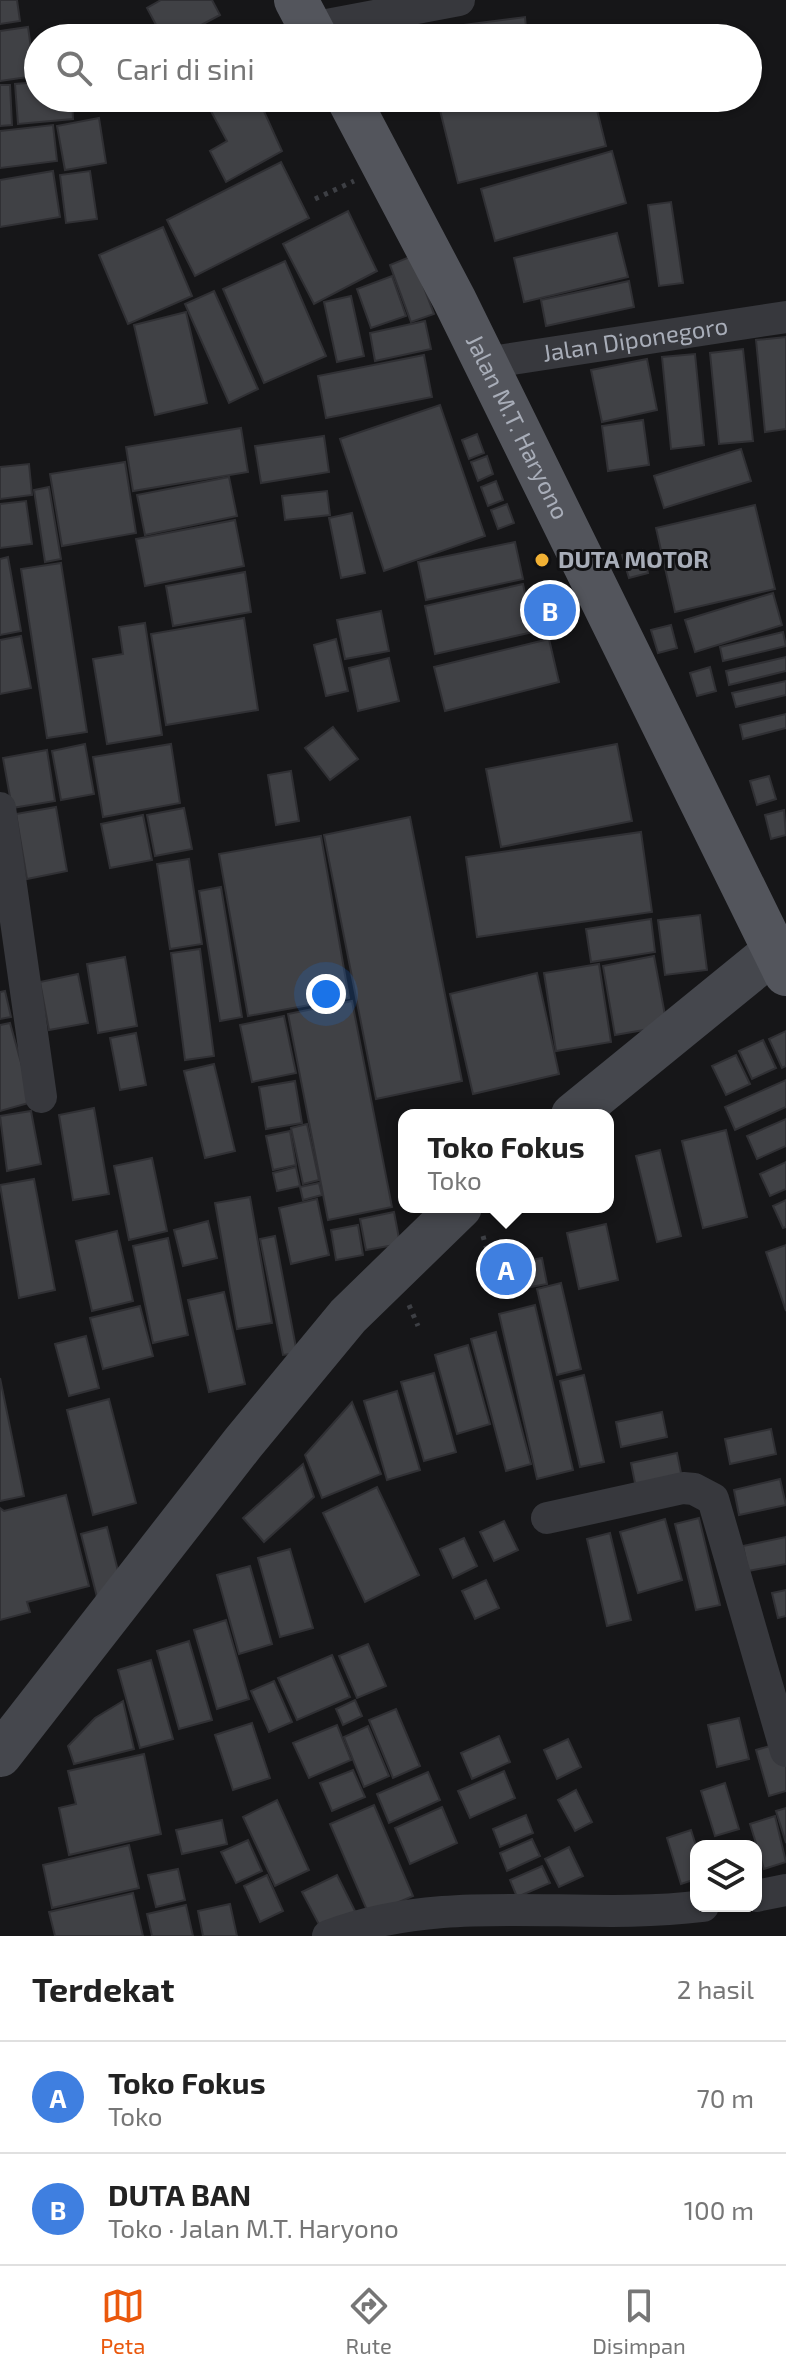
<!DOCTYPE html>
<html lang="id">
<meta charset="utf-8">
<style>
body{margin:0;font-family:"Exo 2",sans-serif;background:#f6f6f6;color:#222}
.controls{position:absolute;right:24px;bottom:24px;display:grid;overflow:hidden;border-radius:16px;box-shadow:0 2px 6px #0004}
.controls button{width:72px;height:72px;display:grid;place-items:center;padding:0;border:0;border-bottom:2px solid #e0e0e0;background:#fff;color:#222;font:40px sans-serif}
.you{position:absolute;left:326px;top:994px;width:28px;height:28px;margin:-20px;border:6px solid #fff;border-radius:50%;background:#1a73e8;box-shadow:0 0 0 12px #1a73e833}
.badge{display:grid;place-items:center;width:52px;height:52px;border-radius:50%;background:#ea580c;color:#fff;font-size:26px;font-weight:700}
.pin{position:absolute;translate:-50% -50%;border:4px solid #fff;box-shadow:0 2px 8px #0006}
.popup{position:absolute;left:398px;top:1109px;width:216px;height:104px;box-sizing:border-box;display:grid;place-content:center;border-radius:16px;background:#fff;filter:drop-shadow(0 2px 6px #0005);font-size:26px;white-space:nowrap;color:#767676}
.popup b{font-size:30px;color:#222}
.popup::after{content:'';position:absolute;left:50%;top:100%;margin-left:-16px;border:16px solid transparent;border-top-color:#fff}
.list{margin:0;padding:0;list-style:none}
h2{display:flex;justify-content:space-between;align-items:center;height:104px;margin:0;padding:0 32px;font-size:34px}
h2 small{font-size:26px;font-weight:400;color:#767676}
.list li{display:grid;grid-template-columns:52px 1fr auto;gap:24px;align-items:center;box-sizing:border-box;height:112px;padding:0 32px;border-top:2px solid #e0e0e0}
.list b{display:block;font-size:30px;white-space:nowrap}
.list p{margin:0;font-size:26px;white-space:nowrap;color:#767676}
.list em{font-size:26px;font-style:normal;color:#767676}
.icon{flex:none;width:44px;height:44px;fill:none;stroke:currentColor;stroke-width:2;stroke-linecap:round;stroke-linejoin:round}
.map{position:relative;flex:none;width:786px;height:1936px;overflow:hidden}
.search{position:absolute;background:#fff;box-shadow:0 2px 6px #0004;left:24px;right:24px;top:24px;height:88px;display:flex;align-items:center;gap:20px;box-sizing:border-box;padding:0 28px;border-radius:44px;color:#767676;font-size:30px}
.sheet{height:328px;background:#fff}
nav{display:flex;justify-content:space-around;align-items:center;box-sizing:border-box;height:112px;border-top:2px solid #e0e0e0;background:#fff;font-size:22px;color:#767676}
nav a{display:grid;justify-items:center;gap:4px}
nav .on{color:#ea580c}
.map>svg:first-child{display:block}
</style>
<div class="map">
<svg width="786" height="1936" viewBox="0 0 786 1936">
<rect width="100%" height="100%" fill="#161618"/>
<g fill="#404145" stroke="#303034" stroke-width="2">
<path d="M 0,0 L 17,0 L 20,21 L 0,24 Z"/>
<path d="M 161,0 L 212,0 L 220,15 L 177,38 L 163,38 L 147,8 Z"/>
<path d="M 525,17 L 527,38 L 449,38 L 447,27 Z"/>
<path d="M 28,27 L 35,76 L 0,81 L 0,31 Z"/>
<path d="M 38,82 L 38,98 L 72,98 L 73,119 L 18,124 L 15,84 Z"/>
<path d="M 0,85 L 10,85 L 12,125 L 0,126 Z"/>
<path d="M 204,98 L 258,98 L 282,151 L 226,182 L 210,151 L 227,141 Z"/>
<path d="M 437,98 L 594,98 L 606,146 L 458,183 Z"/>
<path d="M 99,118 L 106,163 L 65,170 L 57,126 Z"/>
<path d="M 53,125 L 57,161 L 0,168 L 0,131 Z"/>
<path d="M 612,151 L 626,203 L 495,241 L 481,189 Z"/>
<path d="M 281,162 L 309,218 L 195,276 L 167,220 Z"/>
<path d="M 53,171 L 60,217 L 0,227 L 0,180 Z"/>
<path d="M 90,171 L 97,219 L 66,223 L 60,175 Z"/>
<path d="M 671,202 L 683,283 L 659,286 L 648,205 Z"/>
<path d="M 348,211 L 377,271 L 314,304 L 283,244 Z"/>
<path d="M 163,227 L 192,296 L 128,324 L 99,255 Z"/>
<path d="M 617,233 L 628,277 L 524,302 L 514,258 Z"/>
<path d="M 412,256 L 434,314 L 411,322 L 390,265 Z"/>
<path d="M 285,261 L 326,356 L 264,383 L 223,289 Z"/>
<path d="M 392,276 L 406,316 L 371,328 L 357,289 Z"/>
<path d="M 629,281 L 634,307 L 546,326 L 541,300 Z"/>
<path d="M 214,291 L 258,389 L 229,403 L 185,304 Z"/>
<path d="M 351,296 L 364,356 L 337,362 L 324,302 Z"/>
<path d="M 186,312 L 207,403 L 155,415 L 134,325 Z"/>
<path d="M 425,321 L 431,349 L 375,361 L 370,333 Z"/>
<path d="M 786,337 L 786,429 L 765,432 L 756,340 Z"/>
<path d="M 743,349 L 753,441 L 719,444 L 710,353 Z"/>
<path d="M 695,354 L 704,445 L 671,449 L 662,357 Z"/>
<path d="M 424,355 L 432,397 L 326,418 L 318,376 Z"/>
<path d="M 647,359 L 657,410 L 602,422 L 591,370 Z"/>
<path d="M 440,405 L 485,536 L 384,571 L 340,439 Z"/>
<path d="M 643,420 L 649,465 L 608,471 L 602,426 Z"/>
<path d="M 241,428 L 248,472 L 133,491 L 126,447 Z"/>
<path d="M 477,434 L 484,453 L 469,459 L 462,440 Z"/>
<path d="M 324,436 L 329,472 L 261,483 L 255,446 Z"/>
<path d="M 741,449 L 751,481 L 664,508 L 654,476 Z"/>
<path d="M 487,456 L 493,474 L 478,481 L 471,462 Z"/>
<path d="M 125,462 L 136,533 L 62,546 L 50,474 Z"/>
<path d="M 29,464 L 32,495 L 0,499 L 0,467 Z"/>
<path d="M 229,477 L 237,516 L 145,535 L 137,495 Z"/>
<path d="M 496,481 L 503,500 L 488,506 L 481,487 Z"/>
<path d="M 49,487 L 61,559 L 45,562 L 34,490 Z"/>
<path d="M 327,491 L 330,515 L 285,520 L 282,496 Z"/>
<path d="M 26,501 L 32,544 L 0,548 L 0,504 Z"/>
<path d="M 507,504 L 514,523 L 498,529 L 491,510 Z"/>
<path d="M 755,505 L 775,589 L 675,612 L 656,528 Z"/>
<path d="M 352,513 L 365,573 L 341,578 L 329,518 Z"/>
<path d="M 235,520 L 244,566 L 145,586 L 136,539 Z"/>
<path d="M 515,542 L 523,579 L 426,600 L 418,562 Z"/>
<path d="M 642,550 L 648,573 L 629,578 L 622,555 Z"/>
<path d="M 8,557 L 21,631 L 0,635 L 0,559 Z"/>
<path d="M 61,563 L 87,732 L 47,738 L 21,569 Z"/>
<path d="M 245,572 L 251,612 L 173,626 L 166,586 Z"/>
<path d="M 523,584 L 533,632 L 435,654 L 425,606 Z"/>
<path d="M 773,593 L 782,625 L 695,652 L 685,620 Z"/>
<path d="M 381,611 L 389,651 L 345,659 L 337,620 Z"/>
<path d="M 244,618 L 258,710 L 166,725 L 151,634 Z"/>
<path d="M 145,623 L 162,735 L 107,744 L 93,659 L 123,654 L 119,627 Z"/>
<path d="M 671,625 L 677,648 L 658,653 L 651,630 Z"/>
<path d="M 783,632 L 786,646 L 723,661 L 720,647 Z"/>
<path d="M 21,636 L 31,688 L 0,694 L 0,640 Z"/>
<path d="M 336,639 L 348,691 L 326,696 L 314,645 Z"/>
<path d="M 549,639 L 559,682 L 445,711 L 434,667 Z"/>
<path d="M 786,657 L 786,671 L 729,685 L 726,671 Z"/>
<path d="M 389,658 L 399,701 L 358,711 L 349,668 Z"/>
<path d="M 710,667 L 716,691 L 697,696 L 690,673 Z"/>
<path d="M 786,681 L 786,695 L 736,707 L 732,693 Z"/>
<path d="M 786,714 L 786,728 L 743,739 L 740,725 Z"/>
<path d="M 333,727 L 358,759 L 330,780 L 305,748 Z"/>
<path d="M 85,744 L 94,794 L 61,800 L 52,751 Z"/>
<path d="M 171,744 L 180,803 L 103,817 L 93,757 Z"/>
<path d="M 617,744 L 632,821 L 501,847 L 486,769 Z"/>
<path d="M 47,750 L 55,801 L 12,808 L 3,758 Z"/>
<path d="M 291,771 L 299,821 L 276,825 L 268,775 Z"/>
<path d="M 769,776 L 776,799 L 757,805 L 750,781 Z"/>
<path d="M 56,807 L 67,871 L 27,879 L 16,814 Z"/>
<path d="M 184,808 L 192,849 L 155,856 L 147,815 Z"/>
<path d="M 784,810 L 786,835 L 771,839 L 765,815 Z"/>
<path d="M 143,815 L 152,860 L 110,868 L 101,824 Z"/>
<path d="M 410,817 L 462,1081 L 376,1099 L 324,835 Z"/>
<path d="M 641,832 L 652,912 L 477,937 L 466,857 Z"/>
<path d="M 321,836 L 349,998 L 248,1016 L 219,854 Z"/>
<path d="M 189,859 L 202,944 L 170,949 L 157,864 Z"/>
<path d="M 221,887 L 242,1017 L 220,1021 L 199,891 Z"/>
<path d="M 700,915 L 707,970 L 665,975 L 658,920 Z"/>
<path d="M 651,919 L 655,952 L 591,962 L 586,929 Z"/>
<path d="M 200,949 L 214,1056 L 185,1060 L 171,953 Z"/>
<path d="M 654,956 L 667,1026 L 615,1035 L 603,966 Z"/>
<path d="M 125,957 L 137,1026 L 98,1033 L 87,964 Z"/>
<path d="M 599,964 L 611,1042 L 556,1051 L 544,973 Z"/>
<path d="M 537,973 L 559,1074 L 473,1094 L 450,994 Z"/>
<path d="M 78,974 L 88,1023 L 49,1030 L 40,982 Z"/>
<path d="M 5,991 L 11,1017 L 0,1019 L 0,992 Z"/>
<path d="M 352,1001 L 392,1207 L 328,1220 L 288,1014 Z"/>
<path d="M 284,1016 L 296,1073 L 252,1082 L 240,1025 Z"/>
<path d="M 10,1023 L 32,1102 L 0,1111 L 0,1025 Z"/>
<path d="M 786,1031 L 786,1066 L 782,1068 L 769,1039 Z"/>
<path d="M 136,1033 L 146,1085 L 120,1090 L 110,1038 Z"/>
<path d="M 763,1040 L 776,1068 L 752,1079 L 739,1051 Z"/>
<path d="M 736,1055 L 750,1084 L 726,1095 L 712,1066 Z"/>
<path d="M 214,1064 L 235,1151 L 205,1158 L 184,1071 Z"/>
<path d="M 786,1080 L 786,1107 L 735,1130 L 725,1107 Z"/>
<path d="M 295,1081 L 302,1123 L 266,1129 L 259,1087 Z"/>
<path d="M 94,1108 L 109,1194 L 73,1200 L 59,1115 Z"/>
<path d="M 31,1111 L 41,1164 L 7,1171 L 0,1116 Z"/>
<path d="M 786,1119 L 786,1146 L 757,1159 L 747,1136 Z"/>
<path d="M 307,1124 L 319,1180 L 303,1184 L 291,1128 Z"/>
<path d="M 726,1130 L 747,1217 L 703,1228 L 682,1141 Z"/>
<path d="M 290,1131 L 296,1165 L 273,1170 L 266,1136 Z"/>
<path d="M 660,1150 L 681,1236 L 657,1242 L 636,1156 Z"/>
<path d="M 152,1158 L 167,1231 L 129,1240 L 114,1166 Z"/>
<path d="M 786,1162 L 786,1189 L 770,1196 L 760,1174 Z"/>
<path d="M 296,1167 L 300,1186 L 277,1191 L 273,1173 Z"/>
<path d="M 34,1179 L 55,1290 L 19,1298 L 0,1185 Z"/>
<path d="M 319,1183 L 322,1195 L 303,1200 L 300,1187 Z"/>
<path d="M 250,1197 L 272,1323 L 237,1329 L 215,1203 Z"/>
<path d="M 317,1199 L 329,1255 L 291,1264 L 279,1208 Z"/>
<path d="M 786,1200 L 786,1227 L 783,1228 L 773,1206 Z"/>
<path d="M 394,1212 L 400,1244 L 366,1250 L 360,1219 Z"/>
<path d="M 208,1221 L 217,1258 L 183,1266 L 174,1230 Z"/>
<path d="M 606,1224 L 618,1280 L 579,1289 L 567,1233 Z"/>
<path d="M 358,1225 L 363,1255 L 336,1260 L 331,1230 Z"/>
<path d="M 117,1231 L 133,1301 L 92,1311 L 76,1241 Z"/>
<path d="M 275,1236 L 297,1353 L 283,1355 L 260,1239 Z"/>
<path d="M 168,1238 L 188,1335 L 153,1343 L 133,1246 Z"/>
<path d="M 786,1245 L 786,1311 L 766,1252 Z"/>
<path d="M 542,1258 L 547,1284 L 514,1290 L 510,1264 Z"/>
<path d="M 561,1283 L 581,1369 L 557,1375 L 537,1289 Z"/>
<path d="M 224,1292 L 245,1384 L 209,1392 L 188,1300 Z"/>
<path d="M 535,1305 L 573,1470 L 537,1479 L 499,1314 Z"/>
<path d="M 140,1306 L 153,1356 L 103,1369 L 90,1318 Z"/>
<path d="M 496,1332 L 531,1464 L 506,1471 L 471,1339 Z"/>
<path d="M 86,1336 L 99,1388 L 69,1396 L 55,1344 Z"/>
<path d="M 468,1345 L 490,1424 L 457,1434 L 435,1355 Z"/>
<path d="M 434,1373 L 456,1452 L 424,1461 L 401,1382 Z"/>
<path d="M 584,1375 L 604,1462 L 580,1467 L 560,1381 Z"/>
<path d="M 0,1378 L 24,1496 L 0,1501 Z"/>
<path d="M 397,1391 L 420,1470 L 387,1480 L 364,1401 Z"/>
<path d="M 109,1399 L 136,1503 L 93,1515 L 67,1410 Z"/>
<path d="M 352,1402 L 381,1474 L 322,1498 L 305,1455 Z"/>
<path d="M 662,1412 L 667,1437 L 621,1447 L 616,1422 Z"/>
<path d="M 771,1429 L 776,1454 L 730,1464 L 725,1439 Z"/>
<path d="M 677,1453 L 682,1478 L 636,1488 L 631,1463 Z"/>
<path d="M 303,1464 L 314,1497 L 264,1542 L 243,1518 Z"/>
<path d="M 780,1479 L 786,1505 L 739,1515 L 734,1490 Z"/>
<path d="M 377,1487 L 419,1575 L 365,1602 L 323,1513 Z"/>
<path d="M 66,1495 L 89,1586 L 27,1602 L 30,1612 L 0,1620 L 0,1508 L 4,1511 Z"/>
<path d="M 699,1518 L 720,1605 L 696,1610 L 675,1524 Z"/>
<path d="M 665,1519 L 682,1580 L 638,1593 L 620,1532 Z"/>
<path d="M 504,1521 L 518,1550 L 494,1561 L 480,1532 Z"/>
<path d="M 107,1527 L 124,1595 L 98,1601 L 81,1534 Z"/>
<path d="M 610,1533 L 631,1620 L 607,1626 L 587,1539 Z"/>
<path d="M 786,1537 L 786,1564 L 748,1571 L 743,1546 Z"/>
<path d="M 464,1538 L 477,1566 L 453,1578 L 440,1549 Z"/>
<path d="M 290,1549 L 313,1628 L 280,1637 L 258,1558 Z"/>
<path d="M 250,1566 L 272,1644 L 239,1654 L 217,1575 Z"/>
<path d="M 486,1580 L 499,1608 L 475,1619 L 462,1591 Z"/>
<path d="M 786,1590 L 786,1616 L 778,1618 L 772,1593 Z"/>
<path d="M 226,1620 L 249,1699 L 217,1709 L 194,1630 Z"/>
<path d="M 189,1641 L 212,1720 L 179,1729 L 157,1651 Z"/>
<path d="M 368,1644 L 386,1686 L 357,1698 L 339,1656 Z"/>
<path d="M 332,1655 L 350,1697 L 297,1720 L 278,1678 Z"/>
<path d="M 151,1660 L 173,1739 L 140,1748 L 118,1670 Z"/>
<path d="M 274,1681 L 292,1722 L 269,1732 L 251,1691 Z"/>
<path d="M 355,1700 L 362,1716 L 343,1725 L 336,1709 Z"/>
<path d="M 123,1701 L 134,1749 L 74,1764 L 68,1746 L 95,1718 Z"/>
<path d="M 396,1709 L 420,1766 L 393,1778 L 369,1720 Z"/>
<path d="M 739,1718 L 749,1759 L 717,1767 L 708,1725 Z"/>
<path d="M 252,1723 L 270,1778 L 233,1790 L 215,1735 Z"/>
<path d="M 337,1725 L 351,1760 L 309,1778 L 293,1743 Z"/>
<path d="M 368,1726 L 389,1776 L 364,1787 L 344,1737 Z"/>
<path d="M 499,1736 L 510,1762 L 472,1779 L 461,1753 Z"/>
<path d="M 568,1739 L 581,1767 L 557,1779 L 544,1750 Z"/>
<path d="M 780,1743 L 786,1763 L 786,1791 L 769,1796 L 756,1750 Z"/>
<path d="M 144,1754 L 161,1834 L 69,1855 L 59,1808 L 76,1804 L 68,1771 Z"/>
<path d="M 353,1770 L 365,1797 L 332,1811 L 320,1783 Z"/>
<path d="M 504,1771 L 515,1798 L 470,1818 L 458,1791 Z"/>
<path d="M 428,1772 L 440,1800 L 389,1823 L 377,1794 Z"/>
<path d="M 725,1783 L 739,1829 L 715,1836 L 701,1791 Z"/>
<path d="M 576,1790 L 592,1822 L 575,1831 L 558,1800 Z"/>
<path d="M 277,1800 L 309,1870 L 275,1886 L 243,1817 Z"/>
<path d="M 374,1805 L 413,1896 L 369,1915 L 330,1824 Z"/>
<path d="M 442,1807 L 457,1843 L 410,1864 L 395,1828 Z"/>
<path d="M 786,1808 L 786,1843 L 776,1811 Z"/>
<path d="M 526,1815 L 533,1833 L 500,1847 L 493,1829 Z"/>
<path d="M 775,1816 L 786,1862 L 764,1869 L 750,1824 Z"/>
<path d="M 222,1820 L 227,1844 L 182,1854 L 176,1830 Z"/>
<path d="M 691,1830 L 696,1846 L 696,1879 L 681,1884 L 667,1838 Z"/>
<path d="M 532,1839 L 540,1856 L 507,1871 L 500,1853 Z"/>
<path d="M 248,1840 L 262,1871 L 236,1883 L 221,1852 Z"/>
<path d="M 129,1845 L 139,1888 L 52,1908 L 43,1865 Z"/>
<path d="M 569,1847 L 583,1876 L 559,1887 L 545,1859 Z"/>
<path d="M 542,1866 L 550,1883 L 517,1897 L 510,1880 Z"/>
<path d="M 178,1869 L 185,1900 L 156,1907 L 148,1875 Z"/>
<path d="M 267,1875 L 283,1911 L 260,1922 L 244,1886 Z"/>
<path d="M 337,1875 L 358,1917 L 324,1934 L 302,1892 Z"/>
<path d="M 133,1893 L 143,1936 L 55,1936 L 49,1912 Z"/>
<path d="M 230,1904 L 237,1936 L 203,1936 L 198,1911 Z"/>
<path d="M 186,1905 L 193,1936 L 152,1936 L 147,1914 Z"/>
</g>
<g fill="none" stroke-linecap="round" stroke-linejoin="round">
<g stroke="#3d3f44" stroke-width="5" stroke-dasharray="4 6" stroke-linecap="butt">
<path d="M 315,199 L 354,181"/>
<path d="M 483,1236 L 497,1285"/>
<path d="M 409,1305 L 418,1326"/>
</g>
<g stroke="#37383d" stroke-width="32">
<path d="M 311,28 L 459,0"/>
<path id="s1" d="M 485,363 L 786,317"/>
<path d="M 0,808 L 41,1097"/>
<path d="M 547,1518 L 683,1488 L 694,1489 L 713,1499 L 786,1751"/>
<path d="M 756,1896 L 786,1890"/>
<path d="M 328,1936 C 450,1890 577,1922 703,1906"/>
</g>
<g stroke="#45474d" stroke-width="44">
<path d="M 573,1115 L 773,952"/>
<path d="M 0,1755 L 243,1443 L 348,1316 L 460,1207"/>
</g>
<g stroke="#53555c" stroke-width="44">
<path d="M 296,0 L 316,38"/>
<path id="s2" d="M 348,98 L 454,299 L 786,974"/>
</g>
</g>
<circle fill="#f2b134" stroke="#111113" stroke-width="3" cx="542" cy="560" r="8"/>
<g text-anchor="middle" stroke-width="6" stroke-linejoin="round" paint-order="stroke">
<g font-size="24" fill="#a8adb8" stroke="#111113">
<text dy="8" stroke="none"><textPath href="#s1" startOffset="152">Jalan Diponegoro</textPath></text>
<text dy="8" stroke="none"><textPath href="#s2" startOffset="370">Jalan M.T. Haryono</textPath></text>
</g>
<g font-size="24" font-weight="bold" fill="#a8adb8" stroke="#111113" text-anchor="start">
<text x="558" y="568">DUTA MOTOR</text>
</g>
</g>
</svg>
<div class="controls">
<button><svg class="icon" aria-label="layers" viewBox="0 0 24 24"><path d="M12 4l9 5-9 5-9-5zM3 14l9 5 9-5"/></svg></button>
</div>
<div class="you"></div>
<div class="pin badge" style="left:506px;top:1269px;background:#3f7fe0">A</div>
<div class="popup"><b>Toko Fokus</b>Toko</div>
<div class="pin badge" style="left:550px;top:610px;background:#3f7fe0">B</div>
<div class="search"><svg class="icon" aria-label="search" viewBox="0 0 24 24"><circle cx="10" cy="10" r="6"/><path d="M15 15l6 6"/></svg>Cari di sini</div>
</div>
<section class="sheet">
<h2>Terdekat<small>2 hasil</small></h2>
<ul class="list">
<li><span class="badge" style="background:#3f7fe0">A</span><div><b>Toko Fokus</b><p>Toko</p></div><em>70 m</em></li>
<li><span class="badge" style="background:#3f7fe0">B</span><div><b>DUTA BAN</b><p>Toko · Jalan M.T. Haryono</p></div><em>100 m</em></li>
</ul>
</section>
<nav>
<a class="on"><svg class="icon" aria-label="map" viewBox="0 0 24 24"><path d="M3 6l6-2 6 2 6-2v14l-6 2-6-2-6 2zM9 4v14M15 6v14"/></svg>Peta</a>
<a><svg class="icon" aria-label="directions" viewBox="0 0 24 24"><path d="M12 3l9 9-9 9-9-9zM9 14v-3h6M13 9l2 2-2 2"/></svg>Rute</a>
<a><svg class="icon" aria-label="saved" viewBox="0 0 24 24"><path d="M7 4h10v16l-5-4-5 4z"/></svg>Disimpan</a>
</nav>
